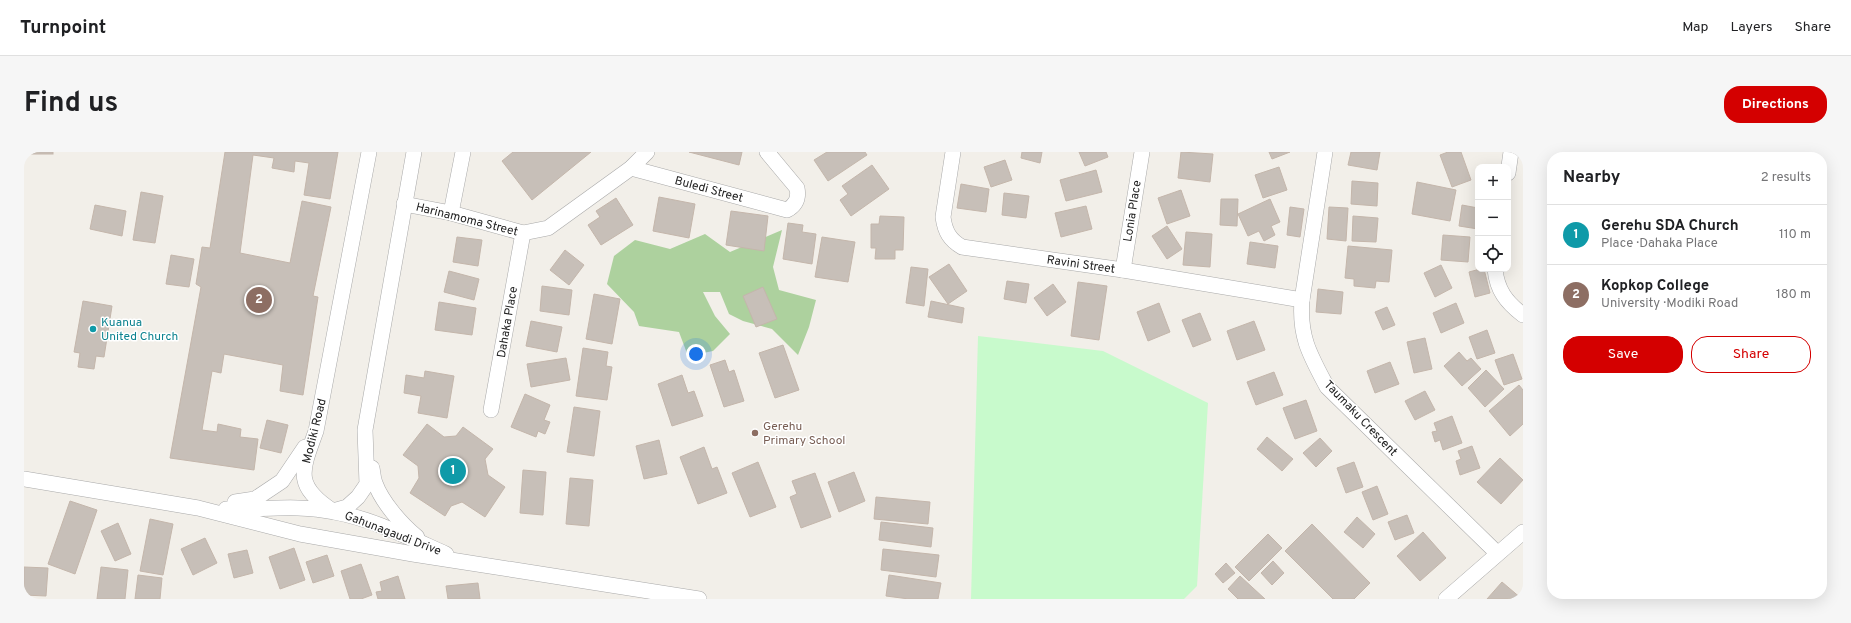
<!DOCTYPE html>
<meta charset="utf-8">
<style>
body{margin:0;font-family:Overpass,sans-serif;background:#f6f6f6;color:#202124}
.controls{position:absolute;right:12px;top:12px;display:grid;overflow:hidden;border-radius:8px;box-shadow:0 4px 16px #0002}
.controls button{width:36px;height:36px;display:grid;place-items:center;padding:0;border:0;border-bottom:1px solid #e0e0e0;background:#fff;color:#202124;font:20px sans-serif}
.you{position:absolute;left:672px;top:202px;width:14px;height:14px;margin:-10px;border:3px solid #fff;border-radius:50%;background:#1a73e8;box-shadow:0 0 0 6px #1a73e833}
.badge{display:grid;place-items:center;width:26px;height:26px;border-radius:50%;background:#d40000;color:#fff;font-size:13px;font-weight:700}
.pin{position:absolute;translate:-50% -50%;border:2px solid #fff;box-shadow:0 1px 4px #0006}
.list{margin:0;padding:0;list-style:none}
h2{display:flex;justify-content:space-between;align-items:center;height:52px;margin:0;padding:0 16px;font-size:17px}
h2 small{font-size:13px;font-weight:400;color:#757577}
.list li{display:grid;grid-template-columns:26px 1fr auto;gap:12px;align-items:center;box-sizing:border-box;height:60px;padding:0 16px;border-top:1px solid #e0e0e0}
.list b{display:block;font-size:15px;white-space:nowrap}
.list p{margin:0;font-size:13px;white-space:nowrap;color:#757577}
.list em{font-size:13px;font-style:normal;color:#757577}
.actions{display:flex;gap:8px;padding:12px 16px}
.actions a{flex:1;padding:9px 0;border:1px solid #d40000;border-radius:16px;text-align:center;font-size:14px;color:#d40000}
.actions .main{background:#d40000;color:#fff}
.icon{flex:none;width:22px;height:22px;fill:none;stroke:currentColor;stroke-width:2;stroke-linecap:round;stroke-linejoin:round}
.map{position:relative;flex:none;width:1499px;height:447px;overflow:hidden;border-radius:16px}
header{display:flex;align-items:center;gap:24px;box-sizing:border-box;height:56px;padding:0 20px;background:#fff;border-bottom:1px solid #e0e0e0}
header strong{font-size:19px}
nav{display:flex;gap:22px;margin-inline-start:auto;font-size:14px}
.intro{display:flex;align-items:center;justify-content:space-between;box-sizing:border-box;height:96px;padding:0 24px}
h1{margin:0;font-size:28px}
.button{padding:10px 18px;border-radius:16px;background:#d40000;color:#fff;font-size:14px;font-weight:700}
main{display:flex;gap:24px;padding:0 24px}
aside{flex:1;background:#fff;border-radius:16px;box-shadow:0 4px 16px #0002}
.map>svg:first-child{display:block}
</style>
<header>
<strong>Turnpoint</strong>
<nav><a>Map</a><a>Layers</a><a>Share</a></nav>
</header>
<div class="intro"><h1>Find us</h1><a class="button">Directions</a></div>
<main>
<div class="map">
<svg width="1499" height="447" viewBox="0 0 1499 447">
<rect width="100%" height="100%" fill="#f2efe9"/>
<path fill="#add19e" d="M 758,78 L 749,115 L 755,138 L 792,148 L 785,175 L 774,203 L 748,177 L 719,169 L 705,162 L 696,140 L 679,140 L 691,164 L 706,182 L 689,199 L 664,204 L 655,180 L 615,174 L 610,160 L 583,132 L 590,104 L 611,88 L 646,97 L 681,82 L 706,100 Z"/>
<path fill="#c8facc" d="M 954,184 L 1079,199 L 1184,251 L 1173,434 L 1160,447 L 947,447 Z"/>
<g fill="#c7bfb8" stroke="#c4b6ab">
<rect x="0" y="0" width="29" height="2"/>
<path d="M 201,0 L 314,0 L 306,47 L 280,43 L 285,11 L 271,9 L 270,20 L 248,16 L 250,6 L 229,3 L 216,101 L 266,111 L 278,49 L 307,55 L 289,144 L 294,145 L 279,243 L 256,239 L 259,213 L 200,202 L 197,221 L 188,219 L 178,278 L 193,280 L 194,272 L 217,277 L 216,285 L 234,287 L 230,318 L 146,306 L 177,135 L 172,132 L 178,95 L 186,96 Z"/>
<path d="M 489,0 L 567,0 L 508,48 L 478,9 Z"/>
<path d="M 665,0 L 718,0 L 715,13 Z"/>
<path d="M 803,0 L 841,0 L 843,3 L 804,29 L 790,8 Z"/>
<path d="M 998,0 L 1018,0 L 1016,11 L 997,6 Z"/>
<path d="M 1055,0 L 1082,0 L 1084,5 L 1061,14 Z"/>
<path d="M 1157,0 L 1189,2 L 1186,30 L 1154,26 Z"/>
<path d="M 1245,0 L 1266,0 L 1248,7 Z"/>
<path d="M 1327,0 L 1356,0 L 1353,18 L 1324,13 Z"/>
<path d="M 1424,0 L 1437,0 L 1447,28 L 1428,35 L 1416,3 Z"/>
<path d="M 981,8 L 988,28 L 967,35 L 960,15 Z"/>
<path d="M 848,13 L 865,37 L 827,64 L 816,48 L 824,42 L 818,34 Z"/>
<path d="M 1255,15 L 1263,38 L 1239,46 L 1231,23 Z"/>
<path d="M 1072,18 L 1078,40 L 1042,49 L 1036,28 Z"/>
<path d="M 1328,29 L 1354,31 L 1353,54 L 1327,52 Z"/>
<path d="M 1393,30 L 1432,38 L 1426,69 L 1388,62 Z"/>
<path d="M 937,32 L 965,37 L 962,60 L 933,56 Z"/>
<path d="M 1157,38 L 1166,64 L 1143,72 L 1134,46 Z"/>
<path d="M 117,40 L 139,44 L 131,91 L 109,88 Z"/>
<path d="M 980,41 L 1005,44 L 1002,66 L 978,63 Z"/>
<path d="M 635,45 L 671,52 L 665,86 L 629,79 Z"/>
<path d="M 592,46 L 609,73 L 577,93 L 564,73 L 576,65 L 572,59 Z"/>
<path d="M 1197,47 L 1214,47 L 1213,74 L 1196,73 Z"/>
<path d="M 1246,47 L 1256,70 L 1247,74 L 1251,83 L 1240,89 L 1235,79 L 1224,84 L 1214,62 Z"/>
<path d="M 71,53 L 102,59 L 98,84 L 66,77 Z"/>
<path d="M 1438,53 L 1454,56 L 1454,77 L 1435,74 Z"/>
<path d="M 1062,54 L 1068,77 L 1037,85 L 1031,61 Z"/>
<path d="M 1266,55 L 1280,57 L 1276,85 L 1263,83 Z"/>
<path d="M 1305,55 L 1324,56 L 1322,89 L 1303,87 Z"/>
<path d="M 707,59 L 744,64 L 740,99 L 702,93 Z"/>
<path d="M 856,64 L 880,65 L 879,98 L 871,98 L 871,107 L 851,107 L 852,96 L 847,96 L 847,72 L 855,72 Z"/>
<path d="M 1329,64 L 1354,66 L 1352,90 L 1328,89 Z"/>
<path d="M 764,71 L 779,73 L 778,80 L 792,82 L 788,112 L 759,107 Z"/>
<path d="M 1143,74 L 1158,97 L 1143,107 L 1128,84 Z"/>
<path d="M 1162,80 L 1188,82 L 1186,115 L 1159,113 Z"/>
<path d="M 1419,83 L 1446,85 L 1444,110 L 1417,108 Z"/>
<path d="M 433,85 L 458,88 L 454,114 L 429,110 Z"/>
<path d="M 798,85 L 831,90 L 824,130 L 791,125 Z"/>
<path d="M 1226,90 L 1254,94 L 1251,116 L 1223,112 Z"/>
<path d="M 1324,94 L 1368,98 L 1365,130 L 1352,129 L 1351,136 L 1330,134 L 1330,127 L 1321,126 Z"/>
<path d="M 541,98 L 560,113 L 545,133 L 526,118 Z"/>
<path d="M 147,103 L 170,107 L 165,135 L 142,132 Z"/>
<path d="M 925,112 L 943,139 L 924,152 L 905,125 Z"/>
<path d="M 1417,113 L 1428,136 L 1411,145 L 1400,121 Z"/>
<path d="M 887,115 L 904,117 L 900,154 L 882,151 Z"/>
<path d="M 1456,117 L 1460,117 L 1466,141 L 1451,145 L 1445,120 Z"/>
<path d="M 425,119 L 455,127 L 450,148 L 420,140 Z"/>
<path d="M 983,129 L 1005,132 L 1002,151 L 980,147 Z"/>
<path d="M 1054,130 L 1083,134 L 1075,188 L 1047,184 Z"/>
<path d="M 1029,132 L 1042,150 L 1023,164 L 1010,146 Z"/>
<path d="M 518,134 L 548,138 L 545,163 L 516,159 Z"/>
<path d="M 739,135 L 753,167 L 732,175 L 719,144 Z"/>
<path d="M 1294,137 L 1319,140 L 1317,162 L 1292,160 Z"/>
<path d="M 570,142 L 596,147 L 588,192 L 562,187 Z"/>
<path d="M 59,149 L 88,154 L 80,205 L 72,204 L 70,217 L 54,215 L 56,201 L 50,200 Z"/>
<path d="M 907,149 L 940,156 L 938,171 L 904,165 Z"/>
<path d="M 415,150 L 452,156 L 448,183 L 411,178 Z"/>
<path d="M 1135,151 L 1146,180 L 1124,189 L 1113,160 Z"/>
<path d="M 1432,151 L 1440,171 L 1417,181 L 1409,161 Z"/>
<path d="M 1363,155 L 1371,173 L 1359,178 L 1351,160 Z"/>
<path d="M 1176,161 L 1187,188 L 1169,195 L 1158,168 Z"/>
<path d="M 507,169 L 538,175 L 533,200 L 502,194 Z"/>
<path d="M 1230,169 L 1241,198 L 1213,208 L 1203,179 Z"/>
<path d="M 1463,178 L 1471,201 L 1453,207 L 1445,185 Z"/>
<path d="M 1401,186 L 1408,217 L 1390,221 L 1383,190 Z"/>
<path d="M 759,193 L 775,238 L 751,246 L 735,201 Z"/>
<path d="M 559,196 L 584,200 L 582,214 L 588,215 L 583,248 L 552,244 Z"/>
<path d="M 1435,200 L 1443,209 L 1447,206 L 1457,217 L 1438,234 L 1420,214 Z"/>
<path d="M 1489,202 L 1498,227 L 1480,233 L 1471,208 Z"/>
<path d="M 542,206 L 546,228 L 507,235 L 503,212 Z"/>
<path d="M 701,208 L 705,220 L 710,218 L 720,249 L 700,255 L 686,213 Z"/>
<path d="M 1366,210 L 1375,232 L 1351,241 L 1343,219 Z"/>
<path d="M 1462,218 L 1480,237 L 1461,255 L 1444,236 Z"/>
<path d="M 401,219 L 430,224 L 423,266 L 394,261 L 397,244 L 380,241 L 382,223 L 400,226 Z"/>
<path d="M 1250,220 L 1259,243 L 1232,253 L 1223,230 Z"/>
<path d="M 658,223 L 664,241 L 670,239 L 679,264 L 648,274 L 634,232 Z"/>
<path d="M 1495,233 L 1499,238 L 1499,272 L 1486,284 L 1465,259 Z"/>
<path d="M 1401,239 L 1411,258 L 1391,268 L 1381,249 Z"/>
<path d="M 501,242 L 526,253 L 520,268 L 526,270 L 521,282 L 514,279 L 512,285 L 487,275 Z"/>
<path d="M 1282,248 L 1293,279 L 1271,287 L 1259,256 Z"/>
<path d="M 550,255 L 576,259 L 570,304 L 543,300 Z"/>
<path d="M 1428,264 L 1438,291 L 1419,298 L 1416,288 L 1411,290 L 1408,280 L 1413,279 L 1410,271 Z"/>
<path d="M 243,268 L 264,273 L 257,301 L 236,296 Z"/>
<path d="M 403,272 L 420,285 L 432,284 L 439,275 L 469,297 L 461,307 L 464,323 L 481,335 L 461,365 L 438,350 L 427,354 L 421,364 L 386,341 L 395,326 L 394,314 L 379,303 Z"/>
<path d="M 1243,285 L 1269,307 L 1258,319 L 1233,297 Z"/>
<path d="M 1296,286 L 1308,299 L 1292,315 L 1279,301 Z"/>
<path d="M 635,288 L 643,322 L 620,327 L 612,294 Z"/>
<path d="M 1448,294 L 1456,316 L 1436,323 L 1432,309 L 1437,307 L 1434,299 Z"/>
<path d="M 680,295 L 688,317 L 693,315 L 703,341 L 674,352 L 656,305 Z"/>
<path d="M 1476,306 L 1499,328 L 1477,352 L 1453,330 Z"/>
<path d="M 734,310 L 752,355 L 726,365 L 708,321 Z"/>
<path d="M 1330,310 L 1339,335 L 1322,341 L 1313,316 Z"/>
<path d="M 499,318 L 522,320 L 519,363 L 496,361 Z"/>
<path d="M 830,320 L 841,349 L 815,360 L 804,330 Z"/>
<path d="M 791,321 L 807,365 L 777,376 L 766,345 L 773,342 L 768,329 Z"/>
<path d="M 546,326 L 569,328 L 565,374 L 542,372 Z"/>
<path d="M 1353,334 L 1364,362 L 1349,368 L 1338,340 Z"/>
<path d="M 852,345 L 906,350 L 904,372 L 850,367 Z"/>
<path d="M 46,349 L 73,358 L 51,422 L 24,412 Z"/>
<path d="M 1383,363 L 1390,381 L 1371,388 L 1364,370 Z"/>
<path d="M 1333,365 L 1351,382 L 1339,396 L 1320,380 Z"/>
<path d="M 126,367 L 149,372 L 139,423 L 116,419 Z"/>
<path d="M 857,370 L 909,376 L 907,395 L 855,388 Z"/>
<path d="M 94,371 L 107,402 L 91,409 L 77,379 Z"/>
<path d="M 1288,372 L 1346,431 L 1330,447 L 1309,447 L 1261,399 Z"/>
<path d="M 1399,380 L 1422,406 L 1396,429 L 1373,404 Z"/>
<path d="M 1244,382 L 1258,396 L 1225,429 L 1211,415 Z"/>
<path d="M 181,386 L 193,411 L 169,423 L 157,397 Z"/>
<path d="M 270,396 L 281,428 L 256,437 L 245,405 Z"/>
<path d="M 859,397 L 915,403 L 912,425 L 857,418 Z"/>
<path d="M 223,398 L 229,421 L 210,426 L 204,402 Z"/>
<path d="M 303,403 L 310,424 L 289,431 L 282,410 Z"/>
<path d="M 1249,409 L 1260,421 L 1248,433 L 1237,421 Z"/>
<path d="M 1202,411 L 1211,421 L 1199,431 L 1191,422 Z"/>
<path d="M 337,412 L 348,443 L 337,447 L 326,447 L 317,419 Z"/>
<path d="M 0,415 L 24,416 L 22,444 L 0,443 Z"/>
<path d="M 77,415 L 104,418 L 101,447 L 73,447 Z"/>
<path d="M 114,423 L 138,426 L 136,447 L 111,447 Z"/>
<path d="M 865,423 L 917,431 L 914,447 L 885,447 L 862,444 Z"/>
<path d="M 374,424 L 381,447 L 354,447 L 352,440 L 358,439 L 356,430 Z"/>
<path d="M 1216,424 L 1241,447 L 1214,447 L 1204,437 Z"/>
<path d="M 1478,430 L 1498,447 L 1463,447 Z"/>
<path d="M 454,431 L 456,447 L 424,447 L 422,434 Z"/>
</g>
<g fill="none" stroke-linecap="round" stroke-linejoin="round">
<defs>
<g id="minor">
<path d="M 345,0 L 292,279 C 278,318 269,333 309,359 L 323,355 L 334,345 L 343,332 L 341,278 L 390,0"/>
<path d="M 929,0 L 919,65 C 921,80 926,88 938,95 L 1099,118 L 1278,148"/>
<path d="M 1301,0 L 1278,148 C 1275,185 1286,203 1303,235 L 1473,401"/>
<path d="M 607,16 L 763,58 C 772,53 775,46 773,36 L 743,0"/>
<path d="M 1484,21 L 1487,0"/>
<path d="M 380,52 L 427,61 L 499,81 L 524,76 L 607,16 L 623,0"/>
<path d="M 427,61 L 439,0"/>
<path d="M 1471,117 C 1473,138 1482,150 1499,163"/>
<path d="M 1099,118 L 1118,0"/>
<path d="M 467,258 L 499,81"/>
<path d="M 348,316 C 349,321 349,326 351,331 C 358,350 377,372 393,385"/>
<path d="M 0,327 L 174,356 L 276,382 L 389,402 L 675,447"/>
<path d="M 211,350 L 231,347 L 258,329 L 281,295"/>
<path d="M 202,357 C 238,358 274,352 310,360 C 349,367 386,386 422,402"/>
<path d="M 1422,447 L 1499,380"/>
</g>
</defs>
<use href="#minor" stroke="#a9a9a9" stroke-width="16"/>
<use href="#minor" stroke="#fff" stroke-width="15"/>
</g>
<circle fill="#0f9aa8" stroke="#fff" stroke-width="1.5" cx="69" cy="177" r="4"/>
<circle fill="#8d6e63" stroke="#fff" stroke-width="1.5" cx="731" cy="281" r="4"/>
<g text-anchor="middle" stroke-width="3" stroke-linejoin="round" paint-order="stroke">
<g font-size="12" fill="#222" stroke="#fff">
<text transform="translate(685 37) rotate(15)" y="4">Buledi Street</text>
<text transform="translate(1108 59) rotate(-81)" y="4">Lonia Place</text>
<text transform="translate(443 67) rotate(14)" y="4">Harinamoma Street</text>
<text transform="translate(1057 112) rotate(8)" y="4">Ravini Street</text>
<text transform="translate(483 170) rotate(-80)" y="4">Dahaka Place</text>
<text transform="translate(1337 266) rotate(46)" y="4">Taumaku Crescent</text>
<text transform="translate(290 279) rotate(-76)" y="4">Modiki Road</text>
<text transform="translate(369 381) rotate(21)" y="4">Gahunagaudi Drive</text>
</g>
<g font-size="12" fill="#0d838f" stroke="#fff" text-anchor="start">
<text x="77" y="174">Kuanua<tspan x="77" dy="14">United Church</tspan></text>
</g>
<g font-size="12" fill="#785e54" stroke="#fff" text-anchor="start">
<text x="739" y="278">Gerehu<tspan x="739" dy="14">Primary School</tspan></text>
</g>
</g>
</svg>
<div class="controls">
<button>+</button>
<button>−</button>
<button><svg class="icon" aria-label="locate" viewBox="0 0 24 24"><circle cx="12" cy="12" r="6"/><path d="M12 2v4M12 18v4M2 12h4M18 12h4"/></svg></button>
</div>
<div class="you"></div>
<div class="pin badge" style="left:429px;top:319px;background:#0f9aa8">1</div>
<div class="pin badge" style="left:235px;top:148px;background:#8d6e63">2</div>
</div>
<aside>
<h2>Nearby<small>2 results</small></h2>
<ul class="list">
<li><span class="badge" style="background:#0f9aa8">1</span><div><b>Gerehu SDA Church</b><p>Place · Dahaka Place</p></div><em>110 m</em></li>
<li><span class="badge" style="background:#8d6e63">2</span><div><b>Kopkop College</b><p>University · Modiki Road</p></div><em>180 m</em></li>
</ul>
<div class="actions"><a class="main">Save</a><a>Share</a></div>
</aside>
</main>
